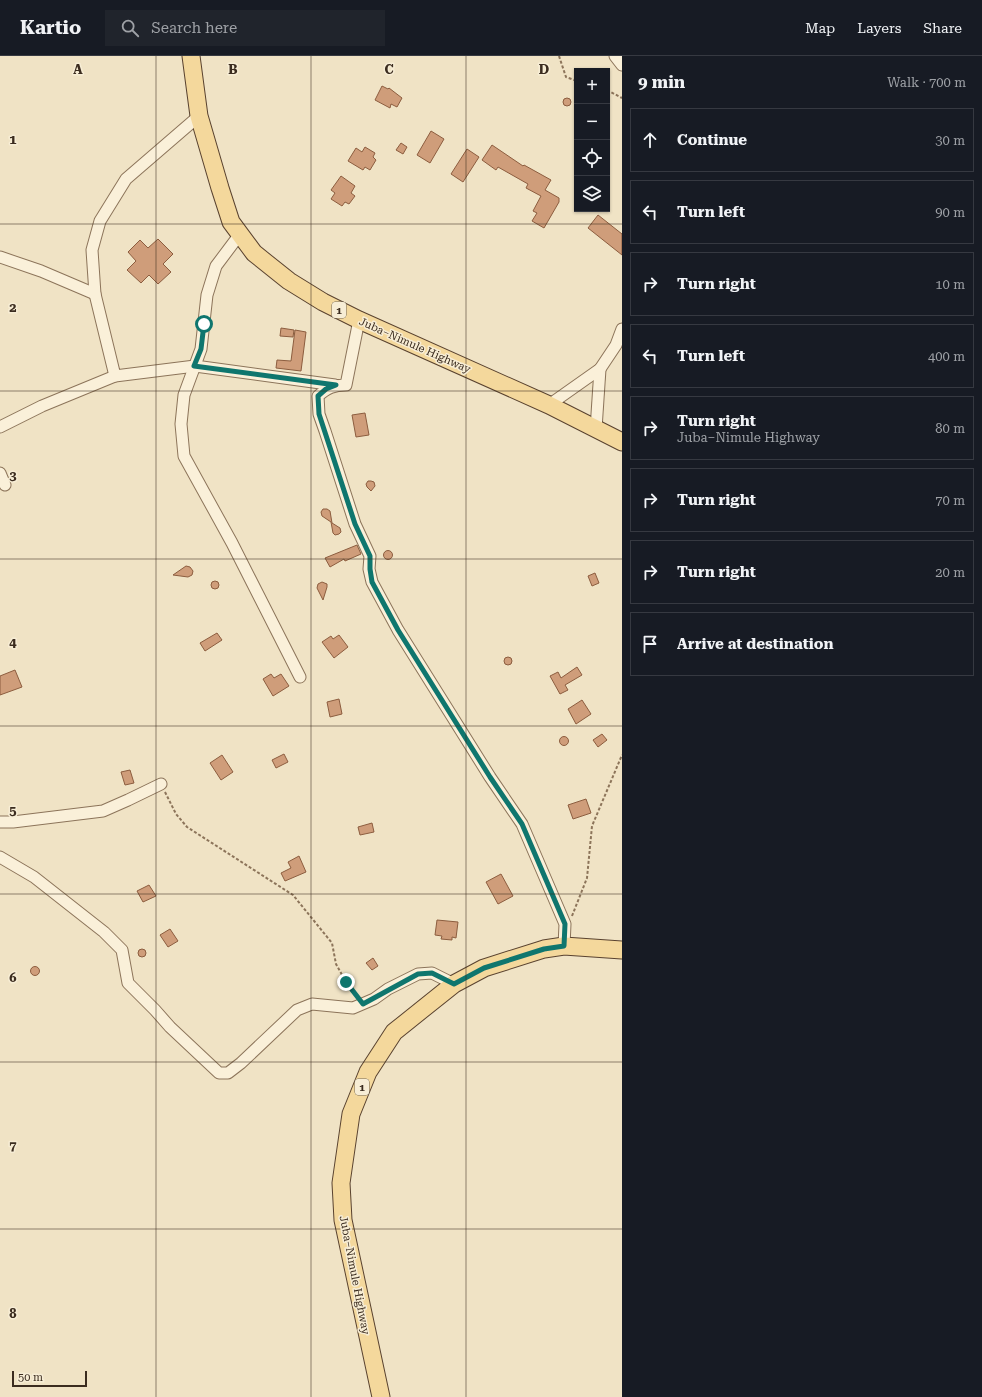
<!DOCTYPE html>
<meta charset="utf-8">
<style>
body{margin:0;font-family:"Roboto Serif",serif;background:#20242c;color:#f1f3f6}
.controls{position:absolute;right:12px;top:12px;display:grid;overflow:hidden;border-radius:0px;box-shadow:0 1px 3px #0004}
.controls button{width:36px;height:36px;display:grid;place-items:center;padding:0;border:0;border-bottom:1px solid #363941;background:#171b24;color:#f1f3f6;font:20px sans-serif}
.scale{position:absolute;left:12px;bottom:10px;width:75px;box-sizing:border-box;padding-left:4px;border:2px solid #3b2c1f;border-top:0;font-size:11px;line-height:14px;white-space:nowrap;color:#3b2c1f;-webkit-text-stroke:3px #f7edd5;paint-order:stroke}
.stop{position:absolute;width:12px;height:12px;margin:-9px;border:3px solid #0f766e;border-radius:50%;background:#fff}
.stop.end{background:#0f766e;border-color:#fff;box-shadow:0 1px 4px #0008}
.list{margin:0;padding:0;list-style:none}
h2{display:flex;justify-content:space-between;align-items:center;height:52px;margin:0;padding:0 16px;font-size:17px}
h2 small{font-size:13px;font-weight:400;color:#9ea1a6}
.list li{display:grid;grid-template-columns:26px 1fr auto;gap:12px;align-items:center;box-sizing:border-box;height:64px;margin:0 8px 8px;padding:0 8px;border:1px solid #363941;border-radius:0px}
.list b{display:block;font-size:15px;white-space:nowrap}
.list p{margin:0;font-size:13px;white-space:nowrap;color:#9ea1a6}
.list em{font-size:13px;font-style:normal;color:#9ea1a6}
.icon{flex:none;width:22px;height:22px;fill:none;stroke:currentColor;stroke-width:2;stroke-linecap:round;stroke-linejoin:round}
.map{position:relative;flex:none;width:622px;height:1341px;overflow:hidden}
header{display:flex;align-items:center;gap:24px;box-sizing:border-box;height:56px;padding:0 20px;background:#171b24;border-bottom:1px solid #363941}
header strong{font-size:19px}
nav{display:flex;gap:22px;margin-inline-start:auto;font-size:14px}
.search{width:280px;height:36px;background:#20242c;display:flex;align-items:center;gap:10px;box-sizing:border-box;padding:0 14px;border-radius:0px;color:#9ea1a6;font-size:15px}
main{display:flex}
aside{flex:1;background:#171b24}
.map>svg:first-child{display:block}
</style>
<header>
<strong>Kartio</strong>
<div class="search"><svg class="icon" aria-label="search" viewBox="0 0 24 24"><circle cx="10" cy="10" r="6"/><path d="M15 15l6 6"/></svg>Search here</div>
<nav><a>Map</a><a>Layers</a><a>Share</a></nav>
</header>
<main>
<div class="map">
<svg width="622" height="1341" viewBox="0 0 622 1341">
<rect width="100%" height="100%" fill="#f0e3c5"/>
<g fill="#cf9d7a" stroke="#8c5d3f">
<path d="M 382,30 L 388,33 L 389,32 L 402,42 L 397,51 L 391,48 L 390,52 L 375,44 Z"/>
<circle cx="567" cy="46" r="4"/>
<path d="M 431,75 L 444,83 L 430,107 L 417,99 Z"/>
<path d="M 401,87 L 407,91 L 403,98 L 396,94 Z"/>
<path d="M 492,89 L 523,110 L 524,109 L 551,124 L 545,134 L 559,142 L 559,146 L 544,172 L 532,165 L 537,157 L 533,155 L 541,140 L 526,132 L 528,128 L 498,111 L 496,114 L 482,104 Z"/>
<path d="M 365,91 L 375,97 L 373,101 L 376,104 L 370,114 L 365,111 L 363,114 L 348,105 L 356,92 L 362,96 Z"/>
<path d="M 467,93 L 479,101 L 463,126 L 451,118 Z"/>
<path d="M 341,120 L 355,130 L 351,137 L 355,140 L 349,148 L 345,146 L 342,150 L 331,143 L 335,137 L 331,134 Z"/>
<path d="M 598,159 L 622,178 L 622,199 L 588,172 Z"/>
<path d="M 158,183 L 173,198 L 163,208 L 171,216 L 158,228 L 149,219 L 141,227 L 127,214 L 136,205 L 128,196 L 140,184 L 148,192 Z"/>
<path d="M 281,272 L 294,274 L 293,281 L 280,280 Z"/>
<path d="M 295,274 L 306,276 L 301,315 L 276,312 L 277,304 L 291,305 Z"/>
<path d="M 365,357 L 369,379 L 356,381 L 352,359 Z"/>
<path d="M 368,425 L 371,425 L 374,426 L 375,430 L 371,435 L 367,431 L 366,428 Z"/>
<path d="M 323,453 L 327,453 L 330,455 L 332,467 L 340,472 L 341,476 L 339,478 L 335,479 L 333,477 L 331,466 L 322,460 L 321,456 Z"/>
<path d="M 357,489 L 361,498 L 345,505 L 344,503 L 330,511 L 325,502 Z"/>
<circle cx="388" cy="499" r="4.5"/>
<path d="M 186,510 L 190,511 L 193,515 L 192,519 L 188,521 L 173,519 Z"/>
<path d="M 595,517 L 599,527 L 592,530 L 588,520 Z"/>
<circle cx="215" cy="529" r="4"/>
<path d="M 322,526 L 327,528 L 327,531 L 323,544 L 317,532 L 318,528 Z"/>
<path d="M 217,577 L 222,584 L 205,595 L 200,587 Z"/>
<path d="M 339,579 L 348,591 L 334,602 L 322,586 L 331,580 L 333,583 Z"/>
<circle cx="508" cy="605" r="4"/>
<path d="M 577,611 L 582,619 L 565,629 L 568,634 L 560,638 L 550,620 L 558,616 L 561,622 Z"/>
<path d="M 15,614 L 22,631 L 0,639 L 0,620 Z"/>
<path d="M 271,618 L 274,622 L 281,618 L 289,630 L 273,640 L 263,623 Z"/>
<path d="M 339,643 L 342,658 L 330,661 L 327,646 Z"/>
<path d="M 582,644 L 591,658 L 576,668 L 568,653 Z"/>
<path d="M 602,678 L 607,684 L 598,691 L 593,684 Z"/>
<circle cx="564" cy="685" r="4.5"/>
<path d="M 284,698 L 288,706 L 276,712 L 272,704 Z"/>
<path d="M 222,699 L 233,716 L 221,724 L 210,707 Z"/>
<path d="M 130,714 L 134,727 L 125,729 L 121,716 Z"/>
<path d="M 586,743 L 591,757 L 573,763 L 568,749 Z"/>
<path d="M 372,767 L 374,776 L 360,779 L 358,771 Z"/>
<path d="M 299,800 L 306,816 L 285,825 L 281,817 L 291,812 L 288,806 Z"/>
<path d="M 501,818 L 513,840 L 498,848 L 486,826 Z"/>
<path d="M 149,829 L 156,840 L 143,846 L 137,835 Z"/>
<path d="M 437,864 L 458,866 L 456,882 L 452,881 L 452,884 L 441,883 L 442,880 L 435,879 Z"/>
<path d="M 170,873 L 178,885 L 168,891 L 160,879 Z"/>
<circle cx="142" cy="897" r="4"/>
<path d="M 373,902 L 378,910 L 372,914 L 366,907 Z"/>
<circle cx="35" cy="915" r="4.5"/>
</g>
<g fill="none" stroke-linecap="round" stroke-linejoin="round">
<defs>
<g id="minor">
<path d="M 615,0 L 622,9"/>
<path d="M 199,60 L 126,123 L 100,165 L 92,194 L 95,238 L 115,320 L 195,310 L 335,329"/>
<path d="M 240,178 L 216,210 L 207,239 L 201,293 L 184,339 L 181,368 L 184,400 L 232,487 L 300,621"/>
<path d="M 0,201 L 41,215 L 95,238"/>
<path d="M 359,264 L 346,329 C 334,329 327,332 318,340 L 319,358 L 325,375 L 355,468 L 370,500 L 369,513 L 372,526 L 398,574 L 490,721 L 522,768 L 565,868 L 564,890"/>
<path d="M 549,349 L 600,313 L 616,289 L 622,273"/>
<path d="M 0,371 L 42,350 L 115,320"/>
<path d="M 596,373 L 600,313"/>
<path d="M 0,417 L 5,429"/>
<path d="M 0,766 L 13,766 L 103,755 L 128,744 L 161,728"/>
<path d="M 0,801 L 34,821 L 104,876 L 122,894 L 128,927 L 155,954 L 170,971 L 219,1017 L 228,1017 L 241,1007 L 297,954 L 312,948 L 353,952 L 374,943 L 388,933 L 418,918 L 432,917 L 454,928"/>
</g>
<g id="primary">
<path d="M 191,0 L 199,60 L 220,132 L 231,166 L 254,197 L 289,225 L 323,246 L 359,264 L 549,349 L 622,386"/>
<path d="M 381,1341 L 343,1164 L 341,1127 L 351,1058 L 368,1016 L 394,976 L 454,928 L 484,912 L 544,893 L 564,890 L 622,894"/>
</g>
</defs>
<use href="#minor" stroke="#8c745a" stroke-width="13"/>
<use href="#primary" stroke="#59422f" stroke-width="19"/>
<g stroke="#8c745a" stroke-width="2" stroke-dasharray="3 2" stroke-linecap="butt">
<path d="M 559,0 L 566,21 L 577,25"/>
<path d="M 607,34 L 622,42"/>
<path d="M 165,736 L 176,758 L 187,771 L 293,839 L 332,887 L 336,908 L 346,926 L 356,939"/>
<path d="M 572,860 L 587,822 L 592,770 L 622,699"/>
</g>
<use href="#minor" stroke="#faf0d9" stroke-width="11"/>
<use href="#primary" stroke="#f4d89c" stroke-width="17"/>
</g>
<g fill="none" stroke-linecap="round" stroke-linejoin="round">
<path stroke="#0f766e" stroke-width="5" d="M 204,268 L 201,293 L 194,310 L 336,329 L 326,333 L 318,340 L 319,358 L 355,468 L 370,500 L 370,513 L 372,526 L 398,574 L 490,721 L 522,768 L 565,868 L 564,890 L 544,893 L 484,912 L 454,928 L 432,917 L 418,918 L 363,948 L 346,926"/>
</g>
<path fill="none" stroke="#3b2c1f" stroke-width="1" stroke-opacity="0.55" d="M 156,0 L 156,1341M 311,0 L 311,1341M 466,0 L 466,1341M 0,168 L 622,168M 0,335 L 622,335M 0,503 L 622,503M 0,670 L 622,670M 0,838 L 622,838M 0,1006 L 622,1006M 0,1173 L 622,1173"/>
<g text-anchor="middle" stroke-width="3" stroke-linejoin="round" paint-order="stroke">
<g fill="#f7edd5" stroke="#736656" stroke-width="1">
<rect x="332" y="246" width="14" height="16" rx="3"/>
<rect x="355" y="1023" width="14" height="16" rx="3"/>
</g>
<g font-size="10" font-weight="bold" fill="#3b2c1f">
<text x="339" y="258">1</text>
<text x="362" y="1035">1</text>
</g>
<g font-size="11" fill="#3b2c1f" stroke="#f7edd5">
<text transform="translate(415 289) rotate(24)" y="4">Juba–Nimule Highway</text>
<text transform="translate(355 1219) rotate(79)" y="4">Juba–Nimule Highway</text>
</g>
</g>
<g font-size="13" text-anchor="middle" font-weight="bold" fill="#3b2c1f" stroke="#f7edd5" stroke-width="3" stroke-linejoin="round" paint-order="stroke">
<text x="78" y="18">A</text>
<text x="233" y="18">B</text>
<text x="389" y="18">C</text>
<text x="544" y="18">D</text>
<text x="13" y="88">1</text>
<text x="13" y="256">2</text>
<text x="13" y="424">3</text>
<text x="13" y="591">4</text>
<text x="13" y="759">5</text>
<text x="13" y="926">6</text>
<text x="13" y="1094">7</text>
<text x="13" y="1262">8</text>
</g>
</svg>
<div class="controls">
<button>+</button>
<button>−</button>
<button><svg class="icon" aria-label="locate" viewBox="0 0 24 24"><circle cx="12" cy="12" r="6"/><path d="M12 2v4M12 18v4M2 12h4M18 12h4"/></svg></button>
<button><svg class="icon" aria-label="layers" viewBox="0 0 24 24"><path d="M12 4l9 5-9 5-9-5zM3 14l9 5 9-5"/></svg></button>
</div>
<div class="scale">50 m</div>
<div class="stop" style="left:204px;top:268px"></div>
<div class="stop end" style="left:346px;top:926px"></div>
</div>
<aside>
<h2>9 min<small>Walk · 700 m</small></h2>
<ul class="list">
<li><svg class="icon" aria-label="ahead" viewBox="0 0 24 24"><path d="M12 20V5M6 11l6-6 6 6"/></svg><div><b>Continue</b></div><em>30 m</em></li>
<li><svg class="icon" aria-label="left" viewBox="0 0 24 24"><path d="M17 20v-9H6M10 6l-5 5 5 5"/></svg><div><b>Turn left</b></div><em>90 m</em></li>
<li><svg class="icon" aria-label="right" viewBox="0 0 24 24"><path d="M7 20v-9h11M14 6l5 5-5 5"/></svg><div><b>Turn right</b></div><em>10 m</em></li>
<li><svg class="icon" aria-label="left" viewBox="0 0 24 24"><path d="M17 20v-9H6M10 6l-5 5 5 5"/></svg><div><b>Turn left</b></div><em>400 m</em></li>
<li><svg class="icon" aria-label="right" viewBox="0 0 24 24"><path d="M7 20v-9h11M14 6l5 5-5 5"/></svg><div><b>Turn right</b><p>Juba–Nimule Highway</p></div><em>80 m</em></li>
<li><svg class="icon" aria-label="right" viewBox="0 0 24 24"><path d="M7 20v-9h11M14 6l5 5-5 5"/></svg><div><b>Turn right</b></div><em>70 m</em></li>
<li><svg class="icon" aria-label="right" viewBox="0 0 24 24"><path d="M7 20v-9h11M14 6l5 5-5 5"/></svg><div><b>Turn right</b></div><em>20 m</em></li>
<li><svg class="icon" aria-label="arrive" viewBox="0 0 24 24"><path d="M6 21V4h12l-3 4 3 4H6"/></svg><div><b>Arrive at destination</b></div></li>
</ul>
</aside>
</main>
